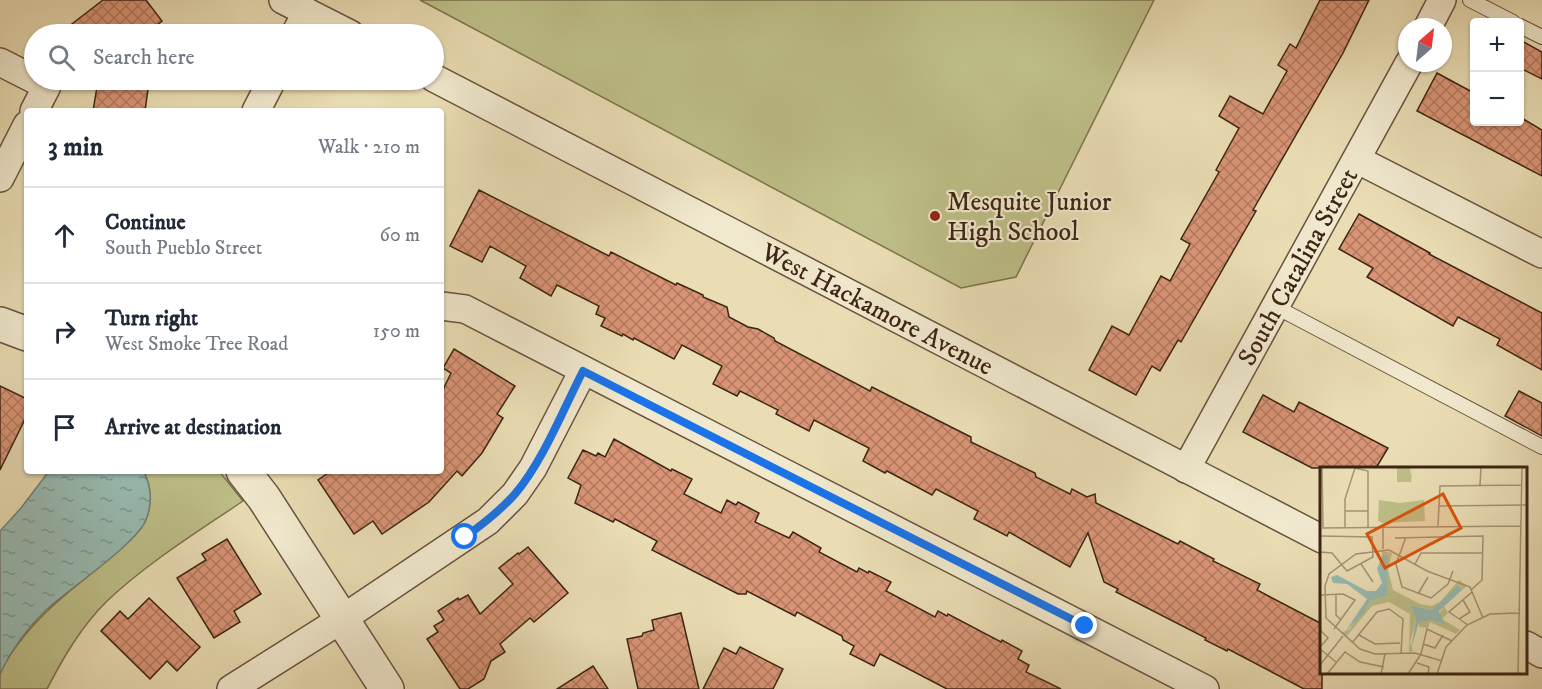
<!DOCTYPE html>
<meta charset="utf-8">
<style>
body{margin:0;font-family:"IM FELL DW Pica",serif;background:#f6f6f7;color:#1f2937}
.controls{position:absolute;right:18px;top:18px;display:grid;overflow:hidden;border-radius:6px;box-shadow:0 2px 4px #0004}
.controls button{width:54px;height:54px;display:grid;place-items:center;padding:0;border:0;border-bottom:2px solid #e0e1e3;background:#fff;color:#1f2937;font:30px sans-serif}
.compass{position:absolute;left:1398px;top:18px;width:54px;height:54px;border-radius:50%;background:#fff;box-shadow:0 2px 4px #0004;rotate:28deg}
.stop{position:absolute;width:18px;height:18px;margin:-14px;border:4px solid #1a73e8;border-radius:50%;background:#fff}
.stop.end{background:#1a73e8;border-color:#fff;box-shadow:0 2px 6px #0008}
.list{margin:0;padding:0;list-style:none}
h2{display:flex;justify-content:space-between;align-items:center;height:78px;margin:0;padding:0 24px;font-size:26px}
h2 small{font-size:20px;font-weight:400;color:#747a83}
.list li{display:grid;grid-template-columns:39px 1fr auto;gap:18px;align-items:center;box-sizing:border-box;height:96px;padding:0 24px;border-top:2px solid #e0e1e3}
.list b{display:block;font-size:22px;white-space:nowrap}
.list p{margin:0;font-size:20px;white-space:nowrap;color:#747a83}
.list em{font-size:20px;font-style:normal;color:#747a83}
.icon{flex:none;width:33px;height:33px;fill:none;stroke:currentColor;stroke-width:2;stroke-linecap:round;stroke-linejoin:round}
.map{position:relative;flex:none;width:1542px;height:689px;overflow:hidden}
.search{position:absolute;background:#fff;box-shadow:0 2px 4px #0004;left:24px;top:24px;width:420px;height:66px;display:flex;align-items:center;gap:15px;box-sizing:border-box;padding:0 21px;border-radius:33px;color:#747a83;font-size:22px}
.panel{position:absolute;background:#fff;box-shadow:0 2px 4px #0004;left:24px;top:108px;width:420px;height:366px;border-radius:6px}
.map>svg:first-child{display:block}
</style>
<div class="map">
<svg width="1542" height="689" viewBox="0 0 1542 689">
<defs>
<pattern id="water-ripples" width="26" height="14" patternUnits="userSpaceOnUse" patternTransform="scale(1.5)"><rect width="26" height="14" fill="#98bbb2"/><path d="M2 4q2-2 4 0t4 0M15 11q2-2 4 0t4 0" fill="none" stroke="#7d9890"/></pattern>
<pattern id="building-cross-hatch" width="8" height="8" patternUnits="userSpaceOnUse" patternTransform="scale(1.5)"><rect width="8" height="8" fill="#d99475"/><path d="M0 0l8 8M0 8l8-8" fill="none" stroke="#b1795f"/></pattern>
</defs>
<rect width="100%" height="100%" fill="#eaddb4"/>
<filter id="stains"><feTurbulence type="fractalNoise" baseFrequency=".00333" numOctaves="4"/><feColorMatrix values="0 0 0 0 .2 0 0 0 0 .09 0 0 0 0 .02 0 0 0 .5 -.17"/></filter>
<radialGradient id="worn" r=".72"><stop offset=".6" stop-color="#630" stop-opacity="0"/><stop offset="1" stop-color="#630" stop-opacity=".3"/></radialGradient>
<g fill="#bebf88" stroke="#7e724e" stroke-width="1.5">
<path d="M 420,0 L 1154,0 L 1016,277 L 961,288 Z"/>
<path d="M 143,471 L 219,471 L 243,501 C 196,533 147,563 106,602 C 81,627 63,658 47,689 L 0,689 C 0,685 0,680 0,675 C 2,665 12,652 18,644 C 40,614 66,594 94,571 C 109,558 126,546 139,531 C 152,515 154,489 143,471 Z"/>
</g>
<path fill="url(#water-ripples)" stroke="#747f73" stroke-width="1.5" d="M 49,471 L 143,471 C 152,485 152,505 146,520 C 135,545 69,589 46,610 C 28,627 11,651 0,674 L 0,531 L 21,508 Z"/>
<g fill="url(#building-cross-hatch)" stroke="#3d2515" stroke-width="1.5">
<path d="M 103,0 L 146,0 L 162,21 L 145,34 L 59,34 Z"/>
<path d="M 1320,0 L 1369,0 L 1343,53 L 1253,210 L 1256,211 L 1181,342 L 1178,340 L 1160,371 L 1152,366 L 1136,395 L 1089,370 L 1112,326 L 1129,335 L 1161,276 L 1170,281 L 1190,244 L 1181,239 L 1219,172 L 1216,170 L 1239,128 L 1219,116 L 1230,96 L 1263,114 L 1287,71 L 1278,65 L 1290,44 L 1296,48 Z"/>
<path d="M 1520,40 L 1542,52 L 1542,79 L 1520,68 Z"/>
<path d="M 1437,73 L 1474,93 L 1474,122 L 1520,122 L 1520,117 L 1542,130 L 1542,176 L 1417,111 Z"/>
<path d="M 98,81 L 148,89 L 145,111 L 93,111 Z"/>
<path d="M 479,190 L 609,256 L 611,252 L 676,285 L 677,283 L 703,295 L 703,297 L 727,307 L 729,317 L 748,327 L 758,329 L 774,338 L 775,341 L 870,391 L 872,387 L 955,429 L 971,437 L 971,442 L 1035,473 L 1036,477 L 1070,494 L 1072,489 L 1087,497 L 1095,494 L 1096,503 L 1178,544 L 1180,541 L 1214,559 L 1213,561 L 1260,584 L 1257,590 L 1322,624 L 1322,689 L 1304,689 L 1228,649 L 1227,651 L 1205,640 L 1206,638 L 1116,592 L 1118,589 L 1104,582 L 1088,533 L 1070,567 L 1009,532 L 1007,536 L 974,519 L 978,511 L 936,489 L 932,495 L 887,471 L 885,473 L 863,461 L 869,448 L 814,420 L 809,431 L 776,414 L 778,410 L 740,391 L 737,396 L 713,384 L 722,366 L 682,345 L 674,359 L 634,338 L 633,340 L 623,334 L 622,336 L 601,326 L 605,318 L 596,314 L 599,306 L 557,285 L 551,296 L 520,278 L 526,266 L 490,246 L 482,262 L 450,246 Z"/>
<path d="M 1359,214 L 1430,253 L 1429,254 L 1542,313 L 1542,370 L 1497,345 L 1500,339 L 1458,317 L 1453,326 L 1367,277 L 1373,268 L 1339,249 Z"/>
<path d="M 454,349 L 515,386 L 497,414 L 503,418 L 482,453 L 462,476 L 457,471 L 429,502 L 382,534 L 373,521 L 354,534 L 318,480 L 331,471 L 441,471 L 441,394 L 451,373 L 443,368 Z"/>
<path d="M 0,386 L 27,399 L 27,415 L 0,470 Z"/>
<path d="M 1519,391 L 1542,403 L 1542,436 L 1505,416 Z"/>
<path d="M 1263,395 L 1294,412 L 1299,402 L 1388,448 L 1376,468 L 1312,468 L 1243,432 Z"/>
<path d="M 614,439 L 671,471 L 672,469 L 692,479 L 684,494 L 721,513 L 727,500 L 736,505 L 738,502 L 759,513 L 755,522 L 789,538 L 793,532 L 821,548 L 819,552 L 857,572 L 859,568 L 868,573 L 869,571 L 891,582 L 886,591 L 935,617 L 938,611 L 947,616 L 948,614 L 1001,642 L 1002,640 L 1022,651 L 1018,659 L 1029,665 L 1026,672 L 1061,689 L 947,689 L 880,654 L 874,666 L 850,654 L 854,646 L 843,640 L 842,636 L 797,612 L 795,616 L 747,591 L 746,594 L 738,594 L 652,550 L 657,541 L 615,519 L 613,522 L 575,503 L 581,485 L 568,478 L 583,450 L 596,456 L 598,453 L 605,457 Z"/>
<path d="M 227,539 L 261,594 L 234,611 L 240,622 L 214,638 L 177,578 L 206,560 L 202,554 Z"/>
<path d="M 528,547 L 568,593 L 534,622 L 530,618 L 500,644 L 505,652 L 491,661 L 484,679 L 468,689 L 460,689 L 427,639 L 438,632 L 434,626 L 444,620 L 438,611 L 458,598 L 459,600 L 468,595 L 480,614 L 513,584 L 499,568 L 518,553 L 519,554 Z"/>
<path d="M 149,598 L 200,647 L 177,671 L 167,661 L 150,679 L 101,631 L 120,611 L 128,619 Z"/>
<path d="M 681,613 L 699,689 L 638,689 L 627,639 L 642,636 L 643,633 L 654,630 L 652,620 Z"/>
<path d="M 740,647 L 783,669 L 773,689 L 703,689 L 724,648 L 736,654 Z"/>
<path d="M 593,666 L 608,689 L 557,689 Z"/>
</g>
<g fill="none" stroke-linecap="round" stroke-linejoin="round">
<defs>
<g id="service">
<path d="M 1470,0 L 1513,22"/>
<path d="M 1520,26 L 1542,37"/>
<path d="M 1276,307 L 1542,447"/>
</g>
<g id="minor">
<path d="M 283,0 L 350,34"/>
<path d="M 1428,27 L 1442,0"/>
<path d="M 295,34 L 307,12"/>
<path d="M 0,62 L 47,86 L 34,111"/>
<path id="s1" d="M 434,78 L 1322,539"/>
<path d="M 256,111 L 272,80"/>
<path d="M 1358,160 L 1542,254"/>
<path d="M 0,178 L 27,125"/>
<path d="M 441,306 L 465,309 L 1205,689"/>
<path id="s2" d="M 1186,469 L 1409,63"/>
<path d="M 1526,645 L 1542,654"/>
<path d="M 231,689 L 342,619 L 488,521 L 515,494 L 533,468 L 583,371"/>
</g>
<g id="tertiary">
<path d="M 0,324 L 27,334"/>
<path d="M 243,471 L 264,498 L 387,689"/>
</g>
</defs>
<use href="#service" stroke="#68533d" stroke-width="16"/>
<use href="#minor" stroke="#68533d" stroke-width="30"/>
<use href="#tertiary" stroke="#68533d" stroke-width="36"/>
<use href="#service" stroke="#f1e9ce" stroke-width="14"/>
<use href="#minor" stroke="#f1e9ce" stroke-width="27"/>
<use href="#tertiary" stroke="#f1e9ce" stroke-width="33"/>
</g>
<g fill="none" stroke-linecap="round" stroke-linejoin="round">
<path stroke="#1a73e8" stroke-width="8" d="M 465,537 C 483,524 500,511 515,494 C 543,461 563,410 583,371 L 1085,626"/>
</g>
<circle fill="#8f2418" stroke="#f1e9ce" stroke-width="2" cx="935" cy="216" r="6"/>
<g text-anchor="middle" stroke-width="4.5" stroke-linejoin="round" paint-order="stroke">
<g font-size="26" fill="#3d2515" stroke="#f1e9ce" text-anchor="start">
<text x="947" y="210">Mesquite Junior<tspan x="947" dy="30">High School</tspan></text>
</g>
<g font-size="26" fill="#3d2515" stroke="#f1e9ce">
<text dy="9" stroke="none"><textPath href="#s2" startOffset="231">South Catalina Street</textPath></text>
<text dy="9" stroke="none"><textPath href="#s1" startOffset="500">West Hackamore Avenue</textPath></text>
</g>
</g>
<g transform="translate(1320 467)">
<rect width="207" height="207" fill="#eaddb4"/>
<path d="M 77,0 L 90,0 L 91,10 L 93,0 L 91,15 L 77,15 ZM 59,33 L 80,36 L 104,33 L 105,54 L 62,56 L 58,54 ZM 62,84 L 72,86 L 68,102 L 73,123 L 100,137 L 111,139 L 120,135 L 139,113 L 147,119 L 142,123 L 138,118 L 133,126 L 112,143 L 90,138 L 96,153 L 90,176 L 93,184 L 89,185 L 90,147 L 69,135 L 52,139 L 26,170 L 21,166 L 30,162 L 50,134 L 67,129 ZM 124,139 L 128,146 L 122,152 L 140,163 L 136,167 L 110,155 L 108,161 L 99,160 L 99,154 L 111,153 L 125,158 L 118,149 Z" fill="#bebf88"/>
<path d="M 63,87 L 68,89 L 67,129 L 50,134 L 44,146 L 26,164 L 47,132 L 27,117 L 13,116 L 11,110 L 17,108 L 47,124 L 56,124 L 62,116 L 57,102 ZM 138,118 L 142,123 L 119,144 L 125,158 L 111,153 L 99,155 L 91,182 L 96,153 L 90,138 L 112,143 Z" fill="#98bbb2"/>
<path fill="none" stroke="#a59374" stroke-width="1.5" d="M 2,0 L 3,61 L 201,59M 35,1 L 48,4 L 48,60M 160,18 L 161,0M 118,39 L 207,38M 25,44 L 48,44M 118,59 L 120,19 L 202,18M 25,60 L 25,32 L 35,1M 63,60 L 63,82M 0,69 L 52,70 L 53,90 L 27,104 L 12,86 L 0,85M 86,70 L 76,97 L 82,120 L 111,131 L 128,117 L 133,104M 75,71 L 163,69 L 162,113 L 151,123M 41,97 L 53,115M 95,97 L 101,86 L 163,86M 98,127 L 108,110M 0,128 L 23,127 L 35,133 L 14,162M 16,128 L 16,148 L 21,153M 139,152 L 150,145 L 143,133M 148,158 L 129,145 L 152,125M 0,163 L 8,171 L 0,180M 39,168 L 55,177 L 80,176M 32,176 L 57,145 L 69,142 L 83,152 L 81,186M 103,177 L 115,181 L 123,168M 0,182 L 16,195M 122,194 L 95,186 L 55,187 L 40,182 L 6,151 L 5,119 L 9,107 L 36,87 L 69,83 L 107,104 L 150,120 L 163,151M 97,196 L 109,200 L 108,207M 0,198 L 23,169M 7,207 L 25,185 L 40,195 L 64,200M 61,207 L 65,187M 88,207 L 101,187 L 107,162 L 132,174M 117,207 L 126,180 L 147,158 L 170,147 L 199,146M 198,207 L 202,0"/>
<path fill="#d7540d" fill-opacity="0.15" stroke="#d7540d" stroke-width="3" d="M 123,27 L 141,61 L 65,101 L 47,67 Z"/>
<rect width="207" height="207" fill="none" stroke="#3d2515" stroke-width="3"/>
</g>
<rect width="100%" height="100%" filter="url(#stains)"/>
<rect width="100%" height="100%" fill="url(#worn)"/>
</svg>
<div class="controls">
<button>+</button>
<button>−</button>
</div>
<svg class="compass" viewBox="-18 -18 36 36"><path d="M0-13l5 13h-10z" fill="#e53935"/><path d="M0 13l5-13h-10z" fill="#747a83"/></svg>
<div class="stop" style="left:465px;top:537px"></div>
<div class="stop end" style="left:1085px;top:626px"></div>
<div class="search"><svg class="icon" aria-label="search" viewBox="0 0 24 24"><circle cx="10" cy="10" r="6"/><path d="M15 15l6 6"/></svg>Search here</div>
<section class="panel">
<h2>3 min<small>Walk · 210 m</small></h2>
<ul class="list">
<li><svg class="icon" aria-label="ahead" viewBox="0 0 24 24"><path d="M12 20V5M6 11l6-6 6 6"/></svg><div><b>Continue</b><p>South Pueblo Street</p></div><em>60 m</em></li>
<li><svg class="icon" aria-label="right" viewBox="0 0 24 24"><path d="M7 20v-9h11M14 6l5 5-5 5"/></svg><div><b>Turn right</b><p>West Smoke Tree Road</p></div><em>150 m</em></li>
<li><svg class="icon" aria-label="arrive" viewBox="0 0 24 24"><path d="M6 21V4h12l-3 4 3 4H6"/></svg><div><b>Arrive at destination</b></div></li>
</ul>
</section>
</div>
